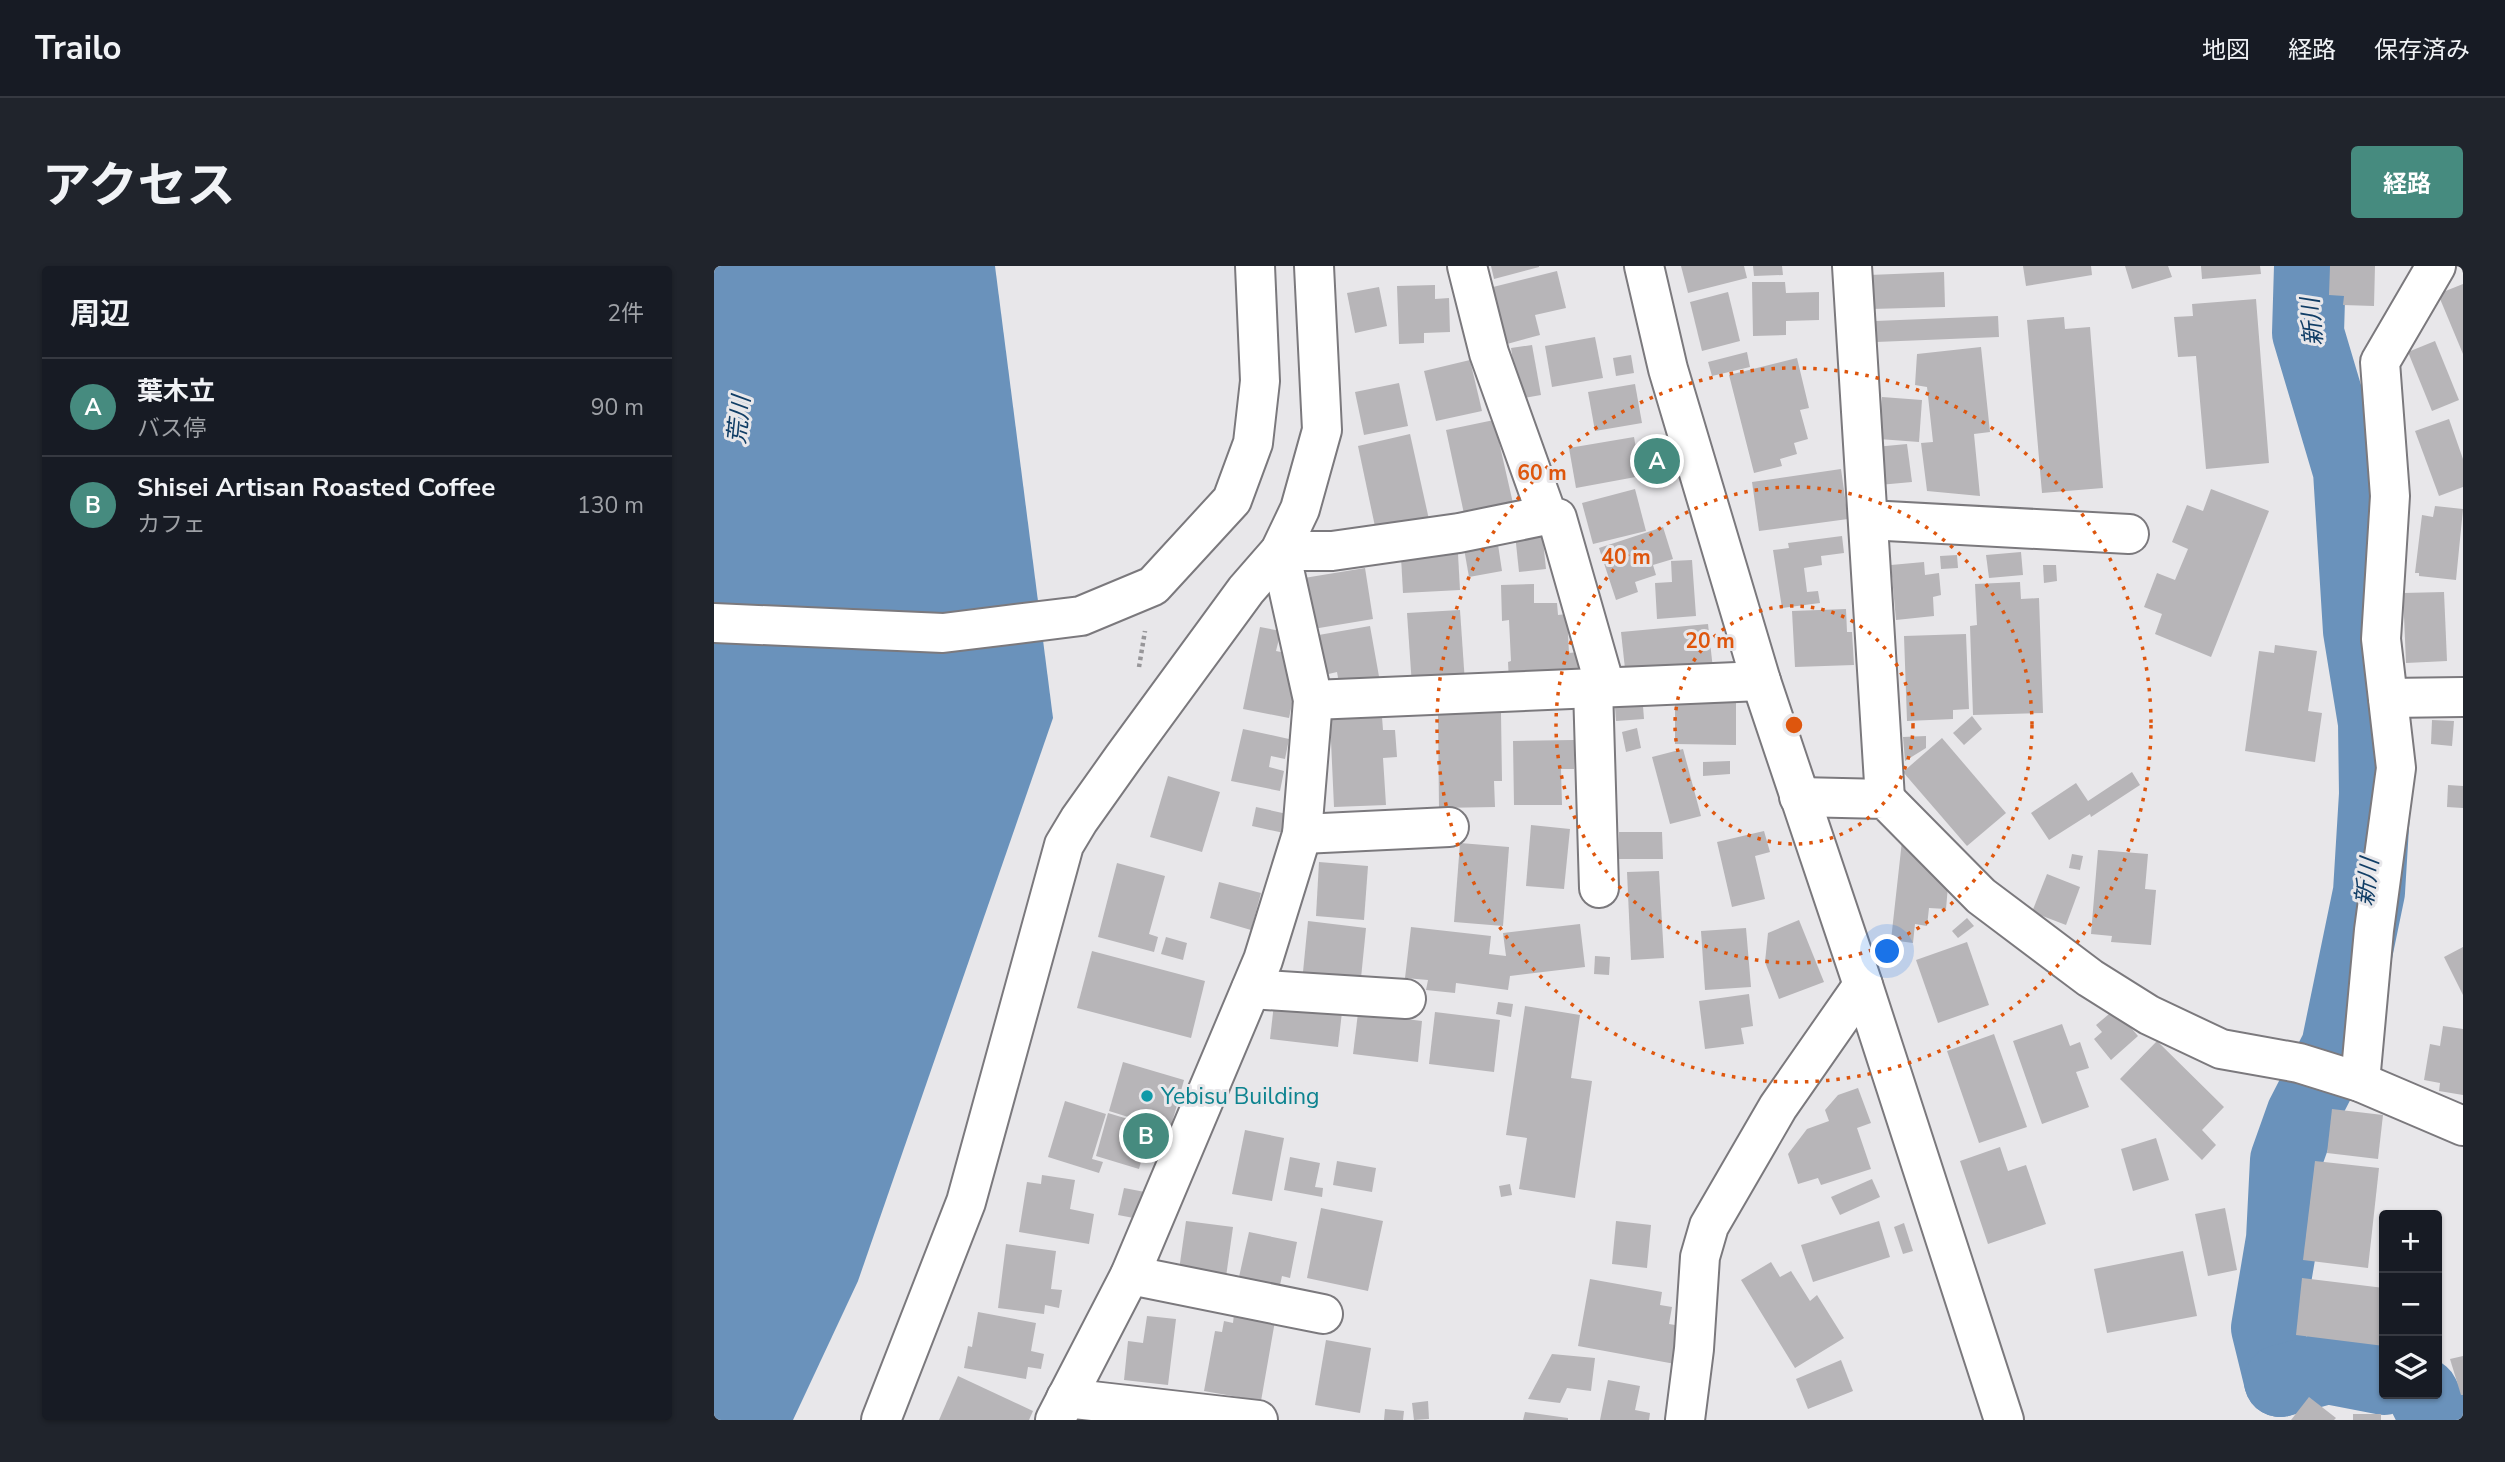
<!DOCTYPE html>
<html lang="ja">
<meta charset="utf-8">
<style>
body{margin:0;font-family:"Nunito Sans","Noto Sans JP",sans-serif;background:#20242c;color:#f1f3f6}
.controls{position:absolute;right:21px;bottom:21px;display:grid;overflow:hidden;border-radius:7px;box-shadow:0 2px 5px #0004}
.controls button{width:63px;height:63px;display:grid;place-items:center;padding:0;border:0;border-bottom:2px solid #363941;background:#171b24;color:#f1f3f6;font:35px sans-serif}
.you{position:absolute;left:1174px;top:686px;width:24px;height:24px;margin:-18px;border:5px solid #fff;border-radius:50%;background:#1a73e8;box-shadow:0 0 0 10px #1a73e833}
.badge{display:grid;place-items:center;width:46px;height:46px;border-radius:50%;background:#468b7f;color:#fff;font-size:23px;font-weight:700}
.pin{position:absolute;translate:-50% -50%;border:4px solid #fff;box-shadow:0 2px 7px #0006}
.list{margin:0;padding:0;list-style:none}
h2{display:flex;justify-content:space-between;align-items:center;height:91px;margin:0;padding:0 28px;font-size:30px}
h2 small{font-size:23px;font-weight:400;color:#9ea1a6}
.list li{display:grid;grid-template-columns:46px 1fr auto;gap:21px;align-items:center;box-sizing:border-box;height:98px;padding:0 28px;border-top:2px solid #363941}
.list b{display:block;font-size:26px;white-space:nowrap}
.list p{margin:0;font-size:23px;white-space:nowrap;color:#9ea1a6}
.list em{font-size:23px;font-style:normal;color:#9ea1a6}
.icon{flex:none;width:38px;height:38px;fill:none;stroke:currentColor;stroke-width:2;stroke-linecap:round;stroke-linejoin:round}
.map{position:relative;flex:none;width:1749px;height:1154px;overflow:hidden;border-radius:7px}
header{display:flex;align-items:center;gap:42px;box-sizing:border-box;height:98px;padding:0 35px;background:#171b24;border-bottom:2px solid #363941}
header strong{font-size:33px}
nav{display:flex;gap:38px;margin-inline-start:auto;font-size:24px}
.intro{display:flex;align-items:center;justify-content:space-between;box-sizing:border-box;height:168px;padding:0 42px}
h1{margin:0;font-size:49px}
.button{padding:18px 32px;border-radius:7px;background:#468b7f;color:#fff;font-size:24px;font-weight:700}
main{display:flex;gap:42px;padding:0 42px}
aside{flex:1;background:#171b24;border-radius:7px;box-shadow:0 2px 5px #0004}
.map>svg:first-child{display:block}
</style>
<header>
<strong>Trailo</strong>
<nav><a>地図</a><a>経路</a><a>保存済み</a></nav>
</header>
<div class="intro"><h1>アクセス</h1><a class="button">経路</a></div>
<main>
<aside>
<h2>周辺<small>2件</small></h2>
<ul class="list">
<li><span class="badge">A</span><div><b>葉木立</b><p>バス停</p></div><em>90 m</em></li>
<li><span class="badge">B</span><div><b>Shisei Artisan Roasted Coffee</b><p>カフェ</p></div><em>130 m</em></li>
</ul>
</aside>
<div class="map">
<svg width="1749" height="1154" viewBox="0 0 1749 1154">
<rect width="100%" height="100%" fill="#e8e7ea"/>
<path fill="#6a92bb" d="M 0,0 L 281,0 L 339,452 L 144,1015 L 79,1154 L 0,1154 Z"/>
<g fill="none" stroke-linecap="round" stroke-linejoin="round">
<g stroke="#6a92bb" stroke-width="72">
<path d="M 1566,1115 L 1553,1062 L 1568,973 L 1572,894 L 1588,849 L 1623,781 L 1655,626 L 1661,528 L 1660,457 L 1645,365 L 1635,205 L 1594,67 L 1596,0"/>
<path d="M 1566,1115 L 1613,1102 L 1670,1113"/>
<path d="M 1709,1128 L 1722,1154"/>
</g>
</g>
<g fill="#b7b5b8">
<path d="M 777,0 L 825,0 L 825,1 L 780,13 Z"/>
<path d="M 967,0 L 1030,0 L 1033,12 L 974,27 Z"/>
<path d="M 1039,0 L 1068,0 L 1069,9 L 1040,10 Z"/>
<path d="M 1309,0 L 1377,0 L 1378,9 L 1312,20 Z"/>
<path d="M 1411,0 L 1454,0 L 1458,11 L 1418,23 Z"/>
<path d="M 1487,0 L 1546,0 L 1547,8 L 1488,13 Z"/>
<path d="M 1616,0 L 1661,0 L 1660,40 L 1629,39 L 1630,30 L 1615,29 Z"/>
<path d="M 843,5 L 852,42 L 821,49 L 826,69 L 793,78 L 779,21 Z"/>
<path d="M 1230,6 L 1231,41 L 1157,43 L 1155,9 Z"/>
<path d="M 1038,16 L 1071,16 L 1072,27 L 1105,26 L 1105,54 L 1072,55 L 1072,69 L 1039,70 Z"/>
<path d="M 1749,18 L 1749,88 L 1724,28 Z"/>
<path d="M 721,19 L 721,33 L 735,32 L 736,66 L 710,67 L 710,77 L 685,78 L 683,20 Z"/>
<path d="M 665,21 L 673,60 L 641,67 L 633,27 Z"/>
<path d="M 1014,26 L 1026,75 L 988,85 L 976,36 Z"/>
<path d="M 1542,33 L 1555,197 L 1492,203 L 1482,90 L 1464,91 L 1460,51 L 1479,50 L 1478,38 Z"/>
<path d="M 1284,50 L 1285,71 L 1162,76 L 1161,55 Z"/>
<path d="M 1350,51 L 1351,63 L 1376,61 L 1389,222 L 1328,227 L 1313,54 Z"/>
<path d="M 881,71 L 889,112 L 838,121 L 831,80 Z"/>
<path d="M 1721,75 L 1745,134 L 1718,145 L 1694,86 Z"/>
<path d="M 818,79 L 827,129 L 805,133 L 797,82 Z"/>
<path d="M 1267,81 L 1276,166 L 1260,168 L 1266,230 L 1213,225 L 1207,177 L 1219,176 L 1213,121 L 1201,119 L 1203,88 Z"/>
<path d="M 1033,86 L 1036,101 L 998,110 L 994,96 Z"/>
<path d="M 917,89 L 920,107 L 902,110 L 899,92 Z"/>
<path d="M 1083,92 L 1095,142 L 1086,144 L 1094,173 L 1080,177 L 1083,188 L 1066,193 L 1068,200 L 1040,207 L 1015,109 Z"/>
<path d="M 756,94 L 768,145 L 722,155 L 710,105 Z"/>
<path d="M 685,117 L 694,160 L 650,169 L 641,126 Z"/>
<path d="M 921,118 L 928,157 L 881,165 L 874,126 Z"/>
<path d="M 1168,131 L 1208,134 L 1205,176 L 1165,173 Z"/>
<path d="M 1735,153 L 1749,193 L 1749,221 L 1725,230 L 1701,165 Z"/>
<path d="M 780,154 L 801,246 L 752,257 L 732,164 Z"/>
<path d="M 696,168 L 716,258 L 663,270 L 644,180 Z"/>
<path d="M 920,171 L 927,210 L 862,222 L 855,182 Z"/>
<path d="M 1193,178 L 1198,216 L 1165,219 L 1161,181 Z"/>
<path d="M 1127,203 L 1134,253 L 1045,265 L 1038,216 Z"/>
<path d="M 921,223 L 932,265 L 879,278 L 868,237 Z"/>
<path d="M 1497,223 L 1555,245 L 1497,391 L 1441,368 L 1448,348 L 1430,341 L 1443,307 L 1461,314 L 1474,283 L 1458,276 L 1473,239 L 1489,245 Z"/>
<path d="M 1721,240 L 1749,243 L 1742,314 L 1705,310 L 1705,307 L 1701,307 L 1708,249 L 1719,251 Z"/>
<path d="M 949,261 L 959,293 L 939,299 L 942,309 L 921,316 L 924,326 L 902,334 L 885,282 Z"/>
<path d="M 828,265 L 832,303 L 805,306 L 801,268 Z"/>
<path d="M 1128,270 L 1130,287 L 1107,290 L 1108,299 L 1090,302 L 1093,326 L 1104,325 L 1106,337 L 1068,342 L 1059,284 L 1075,282 L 1074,277 Z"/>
<path d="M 783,272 L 788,305 L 755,311 L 749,277 Z"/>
<path d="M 1307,286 L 1309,309 L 1275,312 L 1272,289 Z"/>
<path d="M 744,288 L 746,324 L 689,327 L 687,291 Z"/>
<path d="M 1243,289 L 1244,302 L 1227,303 L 1226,290 Z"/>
<path d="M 978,294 L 982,350 L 943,353 L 941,317 L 958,316 L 957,295 Z"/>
<path d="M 1210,296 L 1211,309 L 1225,307 L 1227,329 L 1219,331 L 1220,350 L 1182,354 L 1177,299 Z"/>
<path d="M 1329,299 L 1342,299 L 1343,315 L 1330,317 Z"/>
<path d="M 651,302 L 659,353 L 599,363 L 584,313 Z"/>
<path d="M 1306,316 L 1307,333 L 1325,332 L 1329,447 L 1259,449 L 1256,360 L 1263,359 L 1261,318 Z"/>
<path d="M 820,318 L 820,337 L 843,337 L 844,349 L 853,348 L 855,387 L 865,386 L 866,415 L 795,417 L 794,396 L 797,395 L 795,354 L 788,355 L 787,319 Z"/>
<path d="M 1730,326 L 1733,395 L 1692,397 L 1689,327 Z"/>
<path d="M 1132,343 L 1133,366 L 1138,366 L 1140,399 L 1081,401 L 1078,345 Z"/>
<path d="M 746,344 L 751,417 L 698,420 L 693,347 Z"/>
<path d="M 994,358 L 999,403 L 912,412 L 907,366 Z"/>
<path d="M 656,360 L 666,416 L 626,423 L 623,406 L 606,410 L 599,370 Z"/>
<path d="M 546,361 L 567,365 L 562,385 L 588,390 L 575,452 L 529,443 Z"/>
<path d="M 1252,368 L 1255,443 L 1239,444 L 1239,453 L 1193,455 L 1190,370 Z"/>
<path d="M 1561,379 L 1603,385 L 1594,445 L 1608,447 L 1601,496 L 1531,485 L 1545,385 L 1560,387 Z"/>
<path d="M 961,429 L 1022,429 L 1022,479 L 961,478 Z"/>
<path d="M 929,440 L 930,453 L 902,455 L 901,441 Z"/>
<path d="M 787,447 L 788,515 L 780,515 L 781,541 L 725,542 L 724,448 Z"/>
<path d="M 1258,450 L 1268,463 L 1250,479 L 1239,467 Z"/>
<path d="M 668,451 L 669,464 L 681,464 L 683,491 L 669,492 L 672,539 L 620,541 L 616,453 Z"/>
<path d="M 1718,454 L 1740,455 L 1738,480 L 1717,478 Z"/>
<path d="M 923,462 L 927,482 L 912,486 L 908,466 Z"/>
<path d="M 529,463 L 575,473 L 571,493 L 557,490 L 555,501 L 570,505 L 566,525 L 517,515 Z"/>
<path d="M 1212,470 L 1212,482 L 1191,495 L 1189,471 Z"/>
<path d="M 1228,472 L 1292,547 L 1253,580 L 1189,506 Z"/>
<path d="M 860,474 L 860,503 L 847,503 L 848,539 L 800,539 L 799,475 Z"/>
<path d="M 969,483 L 987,550 L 956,558 L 938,491 Z"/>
<path d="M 1016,495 L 1016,508 L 989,510 L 989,496 Z"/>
<path d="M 1418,506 L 1426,519 L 1377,551 L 1376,548 L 1335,574 L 1317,547 L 1362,517 L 1374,535 Z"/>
<path d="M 454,510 L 506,526 L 488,586 L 436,571 Z"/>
<path d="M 1734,519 L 1749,520 L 1749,542 L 1733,541 Z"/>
<path d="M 542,541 L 573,548 L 570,567 L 538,560 Z"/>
<path d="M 817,559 L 856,563 L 850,623 L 812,620 Z"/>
<path d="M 1050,565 L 1056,586 L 1041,590 L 1051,633 L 1018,641 L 1003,576 Z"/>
<path d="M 905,566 L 948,566 L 949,593 L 905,593 Z"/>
<path d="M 1188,575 L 1234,620 L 1232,643 L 1215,642 L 1213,660 L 1201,658 L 1199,677 L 1177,674 Z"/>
<path d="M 746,577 L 795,581 L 789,660 L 740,656 Z"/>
<path d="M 1384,584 L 1434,588 L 1431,623 L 1442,624 L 1437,679 L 1397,676 L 1398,670 L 1377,668 Z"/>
<path d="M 1358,588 L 1369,590 L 1366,604 L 1355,602 Z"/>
<path d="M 605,596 L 654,600 L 650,654 L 602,650 Z"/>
<path d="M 403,597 L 451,610 L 435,668 L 444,671 L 440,686 L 384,671 Z"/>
<path d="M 945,605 L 950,692 L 917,694 L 913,606 Z"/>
<path d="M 1333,608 L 1366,621 L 1352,659 L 1318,646 Z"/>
<path d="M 505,616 L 547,627 L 537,664 L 496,652 Z"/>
<path d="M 1253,652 L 1260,660 L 1244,672 L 1238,665 Z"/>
<path d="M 1085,654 L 1110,716 L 1065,733 L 1051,696 L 1054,667 Z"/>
<path d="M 594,655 L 652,662 L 647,712 L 589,706 Z"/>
<path d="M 866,658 L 871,701 L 796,710 L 794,724 L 742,717 L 741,727 L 712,724 L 714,714 L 691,712 L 697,661 L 777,670 L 775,688 L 792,690 L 789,667 Z"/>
<path d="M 1032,662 L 1037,721 L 991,724 L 987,665 Z"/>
<path d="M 452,671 L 473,677 L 469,694 L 447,688 Z"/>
<path d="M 1253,676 L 1275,739 L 1224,757 L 1202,694 Z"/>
<path d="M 1749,681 L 1749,729 L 1730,691 Z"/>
<path d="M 378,685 L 491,715 L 477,772 L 363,742 Z"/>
<path d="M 881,690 L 896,691 L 895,709 L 880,708 Z"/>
<path d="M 1035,728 L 1039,760 L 1027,762 L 1030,778 L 991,783 L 985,735 Z"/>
<path d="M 784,736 L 799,738 L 797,751 L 782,748 Z"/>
<path d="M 560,738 L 628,746 L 624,781 L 556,773 Z"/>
<path d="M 811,740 L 866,749 L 857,812 L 878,815 L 861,932 L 805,923 L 813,872 L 792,869 Z"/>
<path d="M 1401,743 L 1424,770 L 1397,794 L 1380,773 L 1388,766 L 1382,759 Z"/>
<path d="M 721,746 L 786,754 L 780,806 L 715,798 Z"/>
<path d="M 644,747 L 708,755 L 704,796 L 639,788 Z"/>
<path d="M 1348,758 L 1356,780 L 1366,776 L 1375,802 L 1362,806 L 1375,841 L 1328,858 L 1299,775 Z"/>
<path d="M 1729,760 L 1749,763 L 1749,829 L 1725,825 L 1726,817 L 1710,814 L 1716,778 L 1726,780 Z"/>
<path d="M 1280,768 L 1313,861 L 1265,877 L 1233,785 Z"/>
<path d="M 1443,775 L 1510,841 L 1488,864 L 1502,879 L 1488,894 L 1406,813 Z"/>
<path d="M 409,796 L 470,814 L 456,864 L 395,845 Z"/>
<path d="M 1144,822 L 1157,857 L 1143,862 L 1157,903 L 1107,919 L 1104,912 L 1084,918 L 1074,888 L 1093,863 L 1115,855 L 1111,844 L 1124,829 Z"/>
<path d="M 351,835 L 392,848 L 378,893 L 389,896 L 385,907 L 334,891 Z"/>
<path d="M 1618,843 L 1669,849 L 1664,893 L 1613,887 Z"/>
<path d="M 394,847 L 437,860 L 425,903 L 382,890 Z"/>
<path d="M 531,864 L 570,872 L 558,935 L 518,928 Z"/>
<path d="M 1442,872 L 1455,914 L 1419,925 L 1407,883 Z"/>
<path d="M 1286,881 L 1294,905 L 1312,899 L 1332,958 L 1274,978 L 1246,895 Z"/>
<path d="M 576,891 L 606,897 L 601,921 L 609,922 L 608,931 L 570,924 Z"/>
<path d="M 623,895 L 662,902 L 658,926 L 619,919 Z"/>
<path d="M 1601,895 L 1665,902 L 1654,1002 L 1589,994 Z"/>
<path d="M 328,909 L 361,914 L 356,943 L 380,948 L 375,978 L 305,966 L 313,916 L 327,918 Z"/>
<path d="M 1158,913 L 1166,931 L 1126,949 L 1117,931 Z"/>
<path d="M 796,918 L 798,929 L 787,931 L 785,920 Z"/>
<path d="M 410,922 L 431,926 L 425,953 L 404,949 Z"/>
<path d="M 607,942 L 669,955 L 654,1025 L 593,1012 Z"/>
<path d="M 1511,942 L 1523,1004 L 1494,1010 L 1481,948 Z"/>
<path d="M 472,955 L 519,961 L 512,1011 L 465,1004 Z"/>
<path d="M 902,955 L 937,959 L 933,1002 L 898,998 Z"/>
<path d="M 1165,955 L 1176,991 L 1099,1016 L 1087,979 Z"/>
<path d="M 1190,957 L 1199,985 L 1189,988 L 1180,961 Z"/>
<path d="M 535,966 L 583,976 L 576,1012 L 568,1010 L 566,1019 L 525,1011 Z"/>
<path d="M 292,978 L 342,985 L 337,1023 L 348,1024 L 345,1042 L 331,1039 L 330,1048 L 284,1042 Z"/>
<path d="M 1469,985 L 1483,1050 L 1393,1067 L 1380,1003 Z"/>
<path d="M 1057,996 L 1066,1011 L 1077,1005 L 1096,1035 L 1103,1029 L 1130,1072 L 1081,1102 L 1027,1014 Z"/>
<path d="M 1588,1012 L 1670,1022 L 1670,1080 L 1582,1069 Z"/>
<path d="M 876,1013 L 948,1026 L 946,1039 L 958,1041 L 955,1058 L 967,1060 L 961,1098 L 864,1080 Z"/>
<path d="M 264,1046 L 322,1057 L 317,1085 L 330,1088 L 327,1103 L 314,1101 L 312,1113 L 250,1102 L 254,1080 L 258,1081 Z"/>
<path d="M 520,1048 L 561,1055 L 547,1135 L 490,1125 L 501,1065 L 508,1066 L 510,1055 L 519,1057 Z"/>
<path d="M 433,1050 L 462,1053 L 454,1119 L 410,1114 L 414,1075 L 429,1077 Z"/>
<path d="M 612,1074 L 657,1082 L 646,1147 L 601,1139 Z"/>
<path d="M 838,1088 L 881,1092 L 877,1125 L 853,1122 L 846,1137 L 814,1133 Z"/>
<path d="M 1749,1090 L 1749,1129 L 1747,1129 L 1736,1093 Z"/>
<path d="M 1127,1094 L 1139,1125 L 1094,1143 L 1082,1113 Z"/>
<path d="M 244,1110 L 319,1145 L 315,1154 L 225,1154 Z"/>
<path d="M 894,1114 L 926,1120 L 921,1144 L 936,1147 L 935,1154 L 886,1154 Z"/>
<path d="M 1595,1131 L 1622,1152 L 1620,1154 L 1577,1154 Z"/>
<path d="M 714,1135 L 715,1153 L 700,1154 L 698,1137 Z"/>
<path d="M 671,1143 L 690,1145 L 689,1154 L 670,1154 Z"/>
<path d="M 811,1146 L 854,1152 L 854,1154 L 809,1154 Z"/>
<rect x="1639" y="1148" width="28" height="6"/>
</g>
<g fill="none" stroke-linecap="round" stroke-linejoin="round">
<defs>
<g id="minor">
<path d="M 753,0 L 775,87 L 833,249 L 843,252 L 891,420"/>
<path d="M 1138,0 L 1171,533"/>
<path d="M 1154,254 L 1415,268"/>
<path d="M 0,357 L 229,367 L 367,350 L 439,320 L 518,234 L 539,177 L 546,115 L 541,0"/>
<path d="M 879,422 L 885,622"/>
<path d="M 1674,432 L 1749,431"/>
<path d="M 599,434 L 1047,415"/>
<path d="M 1085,531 L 1171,533 L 1267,630 L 1376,712 L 1435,749 L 1507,783 L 1585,797 L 1646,816 L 1749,860"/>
<path d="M 588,568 L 735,561"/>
<path d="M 537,723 L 692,733"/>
<path d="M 1646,816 L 1660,664 L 1682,502 L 1667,373 L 1676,230 L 1666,96 L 1722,0"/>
<path d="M 416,1009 L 609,1048"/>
<path d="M 352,1132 L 544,1154"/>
<path d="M 167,1154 L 252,936 L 350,579 L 365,554 L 409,492 L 532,324 L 566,285 L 586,243 L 608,164 L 600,0"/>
<path d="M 341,1154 L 416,1009 L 549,694 L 588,568 L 599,434 L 566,285 L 618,285 L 745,267 L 833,249"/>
<path d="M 971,1154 L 980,1083 L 986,991 L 995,960 L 1064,841 L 1149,719"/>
</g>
<path id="tertiary" d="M 930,0 L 954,103 L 1047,415 L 1149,719 L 1290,1154"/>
</defs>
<use href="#minor" stroke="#7b797d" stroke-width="42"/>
<use href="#tertiary" stroke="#7b797d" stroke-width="42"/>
<path stroke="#979699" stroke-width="4.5" stroke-dasharray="3.5 3.5" stroke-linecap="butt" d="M 425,401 L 431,365"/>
<use href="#minor" stroke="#fff" stroke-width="38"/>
<use href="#tertiary" stroke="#fff" stroke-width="38"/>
</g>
<g fill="none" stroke="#de560d" stroke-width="3.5" stroke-dasharray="3.5 7">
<circle cx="1080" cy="459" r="119"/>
<circle cx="1080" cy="459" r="238"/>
<circle cx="1080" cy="459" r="357"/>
</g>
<circle fill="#0f9aa8" stroke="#e8e7ea" stroke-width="2.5" cx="433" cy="830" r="7"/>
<g text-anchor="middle" stroke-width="6" stroke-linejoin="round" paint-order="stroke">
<g font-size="23" fill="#0d838f" stroke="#e8e7ea" text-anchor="start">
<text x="447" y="838">Yebisu Building</text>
</g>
<g font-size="24" font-style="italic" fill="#113e66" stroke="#e8e7ea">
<text transform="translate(1598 56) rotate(-95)" y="8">新川</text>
<text transform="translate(25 154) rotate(-84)" y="8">荒川</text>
<text transform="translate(1653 616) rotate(-83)" y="8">新川</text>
</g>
</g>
<circle cx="1080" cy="459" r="10" fill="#de560d" stroke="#e8e7ea" stroke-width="3.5"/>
<g font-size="21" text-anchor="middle" font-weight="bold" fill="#de560d" stroke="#e8e7ea" stroke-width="6" stroke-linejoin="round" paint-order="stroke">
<text x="828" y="214">60 m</text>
<text x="912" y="298">40 m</text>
<text x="996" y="382">20 m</text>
</g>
</svg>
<div class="controls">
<button>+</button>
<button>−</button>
<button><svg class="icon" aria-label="layers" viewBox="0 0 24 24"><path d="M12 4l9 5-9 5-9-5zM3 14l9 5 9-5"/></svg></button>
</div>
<div class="you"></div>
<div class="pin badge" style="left:943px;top:195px">A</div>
<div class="pin badge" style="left:432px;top:870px">B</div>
</div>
</main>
